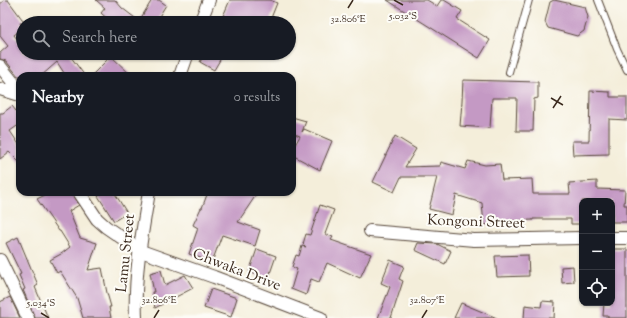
<!DOCTYPE html>
<meta charset="utf-8">
<style>
body{margin:0;font-family:"Sorts Mill Goudy",serif;background:#242831;color:#f1f3f6}
.controls{position:absolute;right:12px;bottom:12px;display:grid;overflow:hidden;border-radius:8px;box-shadow:0 1px 3px #0004}
.controls button{width:36px;height:36px;display:grid;place-items:center;padding:0;border:0;border-bottom:1px solid #363941;background:#171b24;color:#f1f3f6;font:20px sans-serif}
.list{margin:0;padding:0;list-style:none}
h2{display:flex;justify-content:space-between;align-items:center;height:52px;margin:0;padding:0 16px;font-size:17px}
h2 small{font-size:13px;font-weight:400;color:#9ea1a6}
.icon{flex:none;width:22px;height:22px;fill:none;stroke:currentColor;stroke-width:2;stroke-linecap:round;stroke-linejoin:round}
.map{position:relative;flex:none;width:627px;height:318px;overflow:hidden}
.search{position:absolute;background:#171b24;box-shadow:0 1px 3px #0004;left:16px;top:16px;width:280px;height:44px;display:flex;align-items:center;gap:10px;box-sizing:border-box;padding:0 14px;border-radius:22px;color:#9ea1a6;font-size:15px}
.panel{position:absolute;background:#171b24;box-shadow:0 1px 3px #0004;left:16px;top:72px;width:280px;height:124px;border-radius:12px}
.map>svg:first-child{display:block}
</style>
<div class="map">
<svg width="627" height="318" viewBox="0 0 627 318">
<rect width="100%" height="100%" fill="#fdfcf7"/>
<filter id="ink" filterUnits="userSpaceOnUse"><feTurbulence type="fractalNoise" baseFrequency=".025" numOctaves="2"/><feDisplacementMap in="SourceGraphic" scale="8" xChannelSelector="R" yChannelSelector="G"/><feConvolveMatrix kernelMatrix="1 2 1 2 8 2 1 2 1" color-interpolation-filters="sRGB"/></filter>
<filter id="wash" filterUnits="userSpaceOnUse"><feTurbulence type="fractalNoise" baseFrequency=".012" numOctaves="4" result="noise"/><feDisplacementMap in="SourceGraphic" scale="16" xChannelSelector="R" yChannelSelector="G"/><feGaussianBlur stdDeviation="0.9" result="paint"/><feColorMatrix in="noise" values="0 0 0 0 0 0 0 0 0 0 0 0 0 0 0 0 0 1.4 0 .05"/><feComposite in="paint" operator="in"/></filter>
<g filter="url(#wash)">
<rect width="100%" height="100%" fill="#f4eeda"/>
<g id="blocks">
<g fill="#c499c4">
<path d="M 5,0 L 8,0 L 25,23 L 20,23 L 23,28 L 14,35 L 23,47 L 23,53 L 68,53 L 85,76 L 66,76 L 57,62 L 41,76 L 18,76 L 6,61 L 0,59 L 0,53 L 8,46 L 0,36 L 0,4 Z"/>
<path d="M 96,0 L 115,0 L 122,8 L 139,21 L 152,0 L 159,0 L 166,5 L 155,23 L 112,23 L 101,13 L 105,8 Z"/>
<path d="M 230,0 L 270,0 L 277,3 L 269,23 L 220,23 Z"/>
<path d="M 387,0 L 427,0 L 437,6 L 441,0 L 444,0 L 462,11 L 457,19 L 490,40 L 479,58 Z"/>
<path d="M 554,0 L 585,7 L 588,17 L 584,31 L 577,36 L 548,28 L 545,22 L 550,2 Z"/>
<path d="M 205,53 L 224,53 L 214,70 L 200,62 Z"/>
<path d="M 111,56 L 132,76 L 91,76 Z"/>
<path d="M 463,80 L 538,82 L 538,98 L 534,99 L 533,131 L 516,131 L 517,98 L 492,98 L 490,128 L 460,126 L 462,102 Z"/>
<path d="M 590,91 L 610,92 L 610,97 L 627,97 L 627,120 L 609,119 L 609,154 L 573,155 L 572,141 L 589,141 Z"/>
<path d="M 12,106 L 20,116 L 20,124 L 10,131 L 20,146 L 20,163 L 9,152 L 0,159 L 0,113 L 3,113 Z"/>
<path d="M 292,117 L 306,121 L 302,132 L 304,129 L 332,141 L 320,170 L 292,155 L 292,150 L 300,136 L 292,133 Z"/>
<path d="M 395,136 L 416,149 L 405,167 L 440,166 L 441,162 L 465,169 L 468,161 L 485,165 L 500,164 L 502,180 L 532,179 L 533,194 L 570,194 L 569,183 L 597,181 L 597,189 L 625,190 L 624,205 L 627,205 L 627,222 L 612,222 L 612,201 L 582,201 L 582,224 L 571,224 L 571,219 L 533,219 L 533,220 L 505,221 L 484,225 L 482,203 L 456,195 L 452,215 L 429,209 L 437,177 L 401,177 L 394,192 L 373,182 Z"/>
<path d="M 51,192 L 72,192 L 79,205 L 69,211 L 80,238 L 97,243 L 88,270 L 102,268 L 107,293 L 111,307 L 109,307 L 111,318 L 83,318 L 77,298 L 60,271 L 57,273 L 50,260 L 61,254 L 70,247 L 60,231 L 59,231 L 37,199 Z"/>
<path d="M 105,192 L 114,192 L 127,213 L 114,221 L 98,196 Z"/>
<path d="M 208,192 L 258,192 L 238,222 L 260,230 L 255,246 L 222,235 L 212,262 L 189,254 L 198,228 L 193,225 L 201,208 L 202,208 Z"/>
<path d="M 320,205 L 334,210 L 325,234 L 333,237 L 331,240 L 371,254 L 360,278 L 327,263 L 319,282 L 311,279 L 306,295 L 291,289 L 297,269 L 292,267 L 296,255 L 299,256 L 302,246 L 306,247 L 303,244 L 306,234 L 310,235 Z"/>
<path d="M 18,237 L 38,285 L 35,287 L 48,318 L 35,318 L 23,290 L 25,289 L 19,275 L 21,274 L 6,243 Z"/>
<path d="M 418,243 L 437,244 L 451,251 L 445,264 L 415,250 Z"/>
<path d="M 257,249 L 276,256 L 268,279 L 249,272 Z"/>
<path d="M 612,249 L 627,249 L 627,318 L 608,318 L 608,316 L 603,316 L 604,303 L 612,304 Z"/>
<path d="M 528,255 L 529,276 L 497,277 L 495,256 Z"/>
<path d="M 390,260 L 404,266 L 399,279 L 403,281 L 391,318 L 378,318 L 390,287 L 381,283 Z"/>
<path d="M 573,266 L 574,282 L 562,283 L 561,267 Z"/>
<path d="M 161,270 L 165,285 L 185,275 L 193,288 L 155,308 L 152,292 L 154,292 L 150,273 Z"/>
<path d="M 211,289 L 237,298 L 231,317 L 204,308 Z"/>
<path d="M 10,297 L 20,318 L 0,318 L 0,302 Z"/>
<path d="M 542,301 L 555,302 L 554,318 L 524,318 L 525,305 L 541,307 Z"/>
<path d="M 461,303 L 497,318 L 454,318 Z"/>
</g>
</g>
</g>
<g filter="url(#ink)">
<use href="#blocks" fill-opacity="0" stroke="#57473a" stroke-width="1"/>
<g fill="none" stroke-linecap="round" stroke-linejoin="round">
<defs>
<g id="service">
<path d="M 598,0 L 617,49 L 627,70"/>
<path d="M 509,72 L 529,0"/>
</g>
<g id="minor">
<path d="M 200,23 L 209,0"/>
<path d="M 0,66 L 20,91"/>
<path d="M 180,76 L 188,53"/>
<path d="M 0,89 L 20,95"/>
<path d="M 79,192 L 97,219 L 106,227 L 141,251 L 214,277 L 321,318"/>
<path d="M 370,231 L 474,240 L 582,238"/>
<path d="M 612,238 L 627,238"/>
<path d="M 0,260 L 28,318"/>
<path d="M 136,318 C 134,276 142,233 149,192"/>
</g>
</defs>
<use href="#service" stroke="#57473a" stroke-width="8"/>
<use href="#minor" stroke="#57473a" stroke-width="14"/>
<use href="#service" stroke="#fff" stroke-width="6"/>
<use href="#minor" stroke="#fff" stroke-width="12"/>
</g>
</g>
<path fill="none" stroke="#3b2a1e" stroke-width="1.5" d="M 394,0 L 403,5M 348,8 L 353,0M 551,98 L 563,105M 553,108 L 561,96M 41,313 L 49,318M 154,318 L 159,310M 422,318 L 427,310"/>
<g text-anchor="middle" stroke-width="4" stroke-linejoin="round" paint-order="stroke">
<g font-size="15" fill="#3b2a1e" stroke="#fdfcf7">
<text transform="translate(476 221) rotate(2)" y="5">Kongoni Street</text>
<text transform="translate(125 253) rotate(-84)" y="5">Lamu Street</text>
<text transform="translate(237 269) rotate(21)" y="5">Chwaka Drive</text>
</g>
</g>
<g font-size="10" text-anchor="middle" fill="#3b2a1e" stroke="#fdfcf7" stroke-width="4" stroke-linejoin="round" paint-order="stroke">
<text x="403" y="19">5.032°S</text>
<text x="348" y="22">32.806°E</text>
<text x="159" y="303">32.806°E</text>
<text x="427" y="303">32.807°E</text>
<text x="41" y="306">5.034°S</text>
</g>
</svg>
<div class="controls">
<button>+</button>
<button>−</button>
<button><svg class="icon" aria-label="locate" viewBox="0 0 24 24"><circle cx="12" cy="12" r="6"/><path d="M12 2v4M12 18v4M2 12h4M18 12h4"/></svg></button>
</div>
<div class="search"><svg class="icon" aria-label="search" viewBox="0 0 24 24"><circle cx="10" cy="10" r="6"/><path d="M15 15l6 6"/></svg>Search here</div>
<section class="panel">
<h2>Nearby<small>0 results</small></h2>
<ul class="list">
</ul>
</section>
</div>
